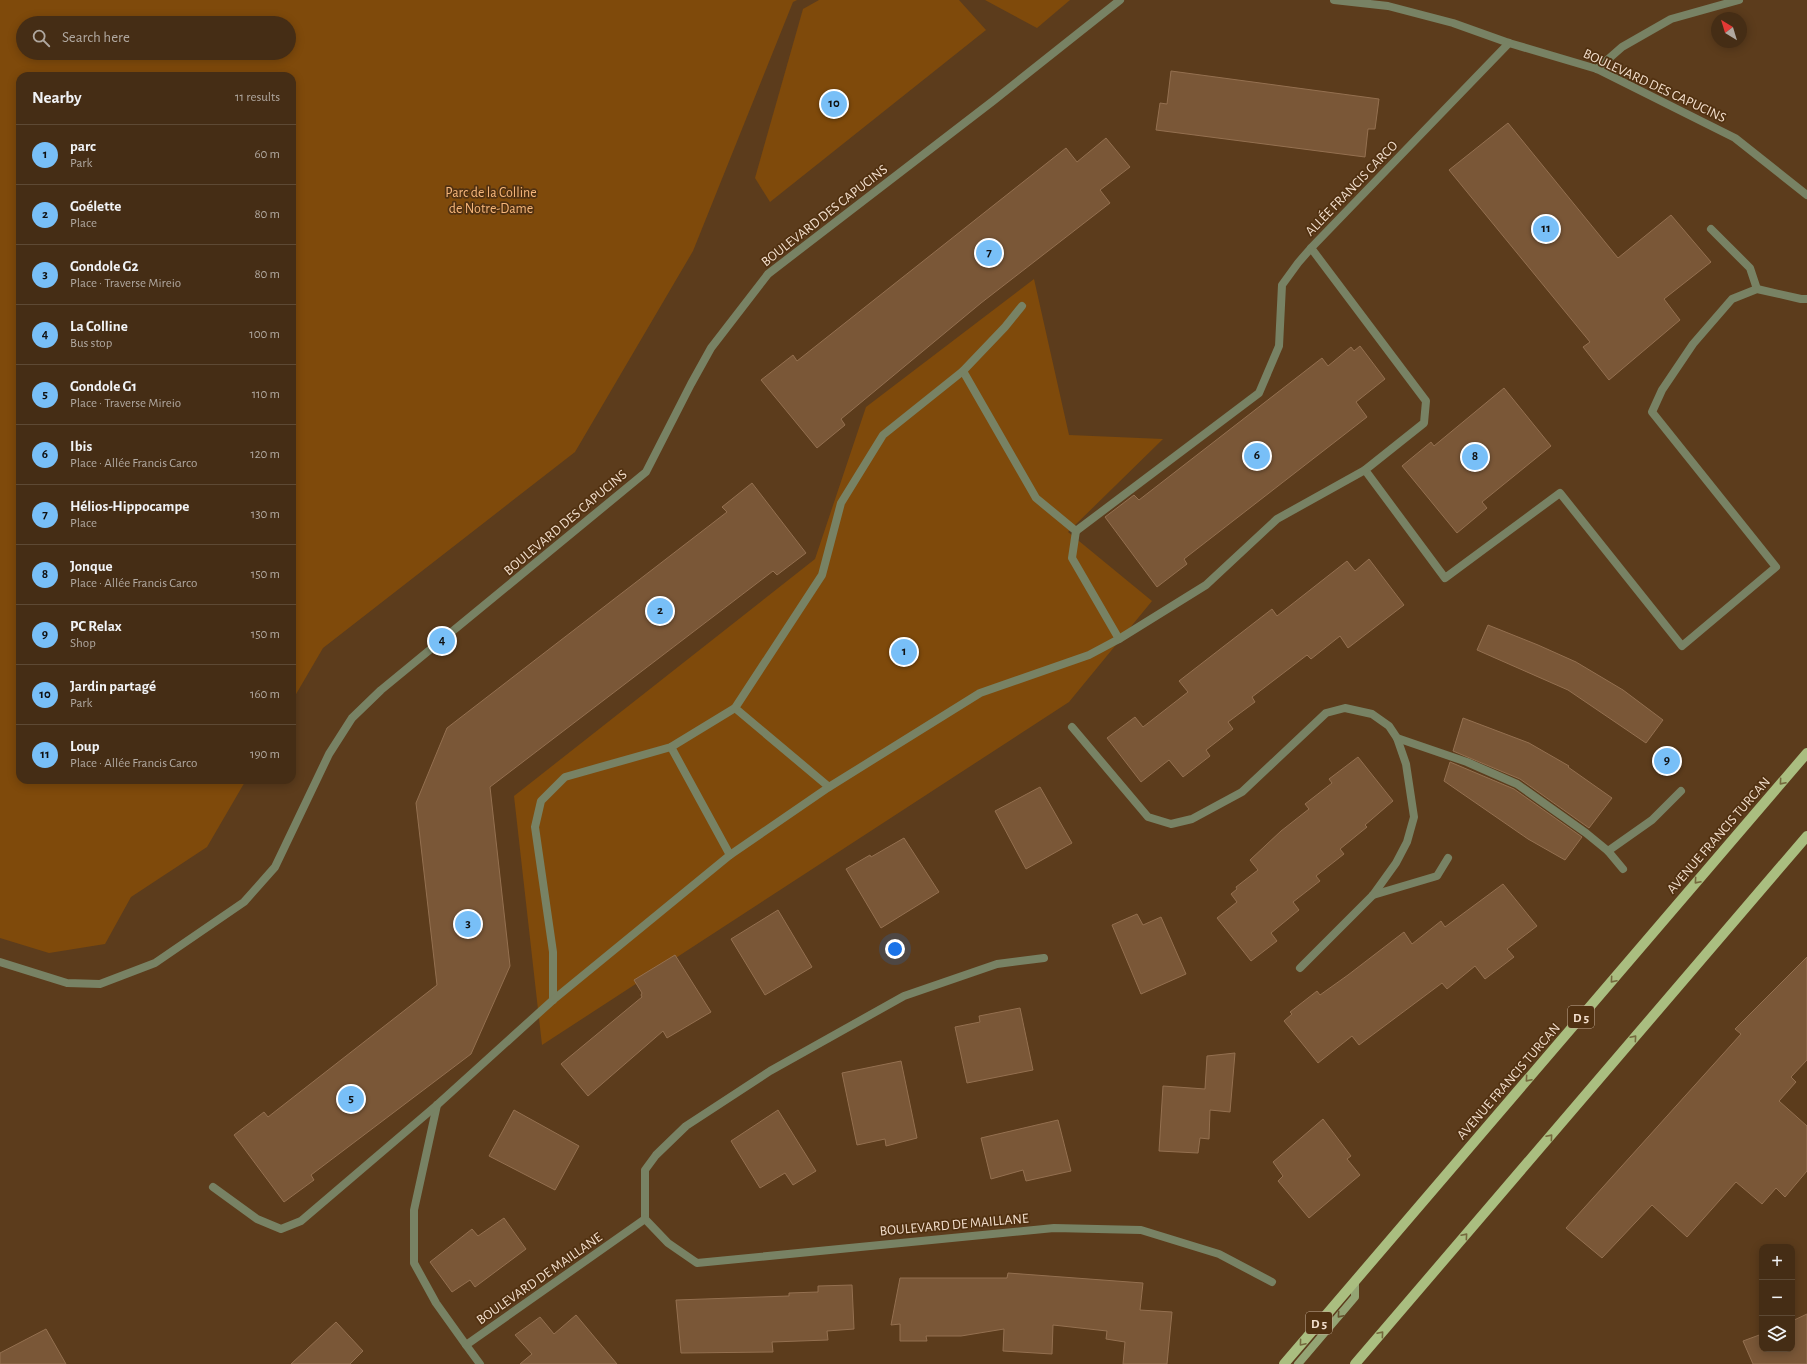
<!DOCTYPE html>
<meta charset="utf-8">
<style>
body{margin:0;font-family:"Alegreya Sans",sans-serif;background:#4f3922;color:#f1f3f6}
.controls{position:absolute;right:12px;bottom:12px;display:grid;overflow:hidden;border-radius:8px;box-shadow:0 2px 10px #0003}
.controls button{width:36px;height:36px;display:grid;place-items:center;padding:0;border:0;border-bottom:1px solid #5d4934;background:#452d15;color:#f1f3f6;font:20px sans-serif}
.compass{position:absolute;left:1711px;top:12px;width:36px;height:36px;border-radius:50%;background:#452d15;box-shadow:0 2px 10px #0003;rotate:322deg}
.you{position:absolute;left:895px;top:949px;width:14px;height:14px;margin:-10px;border:3px solid #fff;border-radius:50%;background:#1a73e8;box-shadow:0 0 0 6px #1a73e833}
.badge{display:grid;place-items:center;width:26px;height:26px;border-radius:50%;background:#78bff7;color:#111;font-size:13px;font-weight:700}
.pin{position:absolute;translate:-50% -50%;border:2px solid #fff;box-shadow:0 1px 4px #0006}
.list{margin:0;padding:0;list-style:none}
h2{display:flex;justify-content:space-between;align-items:center;height:52px;margin:0;padding:0 16px;font-size:17px}
h2 small{font-size:13px;font-weight:400;color:#b0a8a0}
.list li{display:grid;grid-template-columns:26px 1fr auto;gap:12px;align-items:center;box-sizing:border-box;height:60px;padding:0 16px;border-top:1px solid #5d4934}
.list b{display:block;font-size:15px;white-space:nowrap}
.list p{margin:0;font-size:13px;white-space:nowrap;color:#b0a8a0}
.list em{font-size:13px;font-style:normal;color:#b0a8a0}
.icon{flex:none;width:22px;height:22px;fill:none;stroke:currentColor;stroke-width:2;stroke-linecap:round;stroke-linejoin:round}
.map{position:relative;flex:none;width:1807px;height:1364px;overflow:hidden}
.search{position:absolute;background:#452d15;box-shadow:0 2px 10px #0003;left:16px;top:16px;width:280px;height:44px;display:flex;align-items:center;gap:10px;box-sizing:border-box;padding:0 14px;border-radius:22px;color:#b0a8a0;font-size:15px}
.panel{position:absolute;background:#452d15;box-shadow:0 2px 10px #0003;left:16px;top:72px;width:280px;height:712px;border-radius:12px}
.map>svg:first-child{display:block}
</style>
<div class="map">
<svg width="1807" height="1364" viewBox="0 0 1807 1364">
<rect width="100%" height="100%" fill="#5c3c1c"/>
<g fill="#7f4a0b" fill-rule="evenodd">
<path d="M 0,0 L 797,0 L 793,2 L 693,251 L 575,452 L 323,648 L 292,701 L 292,76 L 20,76 L 20,780 L 246,780 L 207,847 L 131,897 L 105,944 L 49,953 L 0,938 ZM 23,23 L 289,23 L 289,53 L 23,53 Z"/>
<path d="M 819,0 L 959,0 L 986,30 L 770,202 L 755,178 L 803,9 Z"/>
<path d="M 985,0 L 1070,0 L 1037,28 Z"/>
<path d="M 1034,279 L 1069,435 L 1163,439 L 1068,532 L 1152,601 L 1069,702 L 542,1045 L 514,796 L 815,559 L 866,407 Z"/>
</g>
<g fill="#7a5737" stroke="#947050">
<path d="M 1171,71 L 1379,99 L 1375,129 L 1368,129 L 1365,157 L 1156,130 L 1160,103 L 1167,104 Z"/>
<path d="M 1508,123 L 1618,258 L 1671,215 L 1711,262 L 1664,299 L 1680,320 L 1609,380 L 1583,347 L 1590,342 L 1449,170 Z"/>
<path d="M 1106,138 L 1130,167 L 1100,190 L 1110,203 L 981,303 L 841,419 L 845,425 L 817,448 L 761,380 L 793,355 L 797,361 L 1066,148 L 1077,162 Z"/>
<path d="M 1360,346 L 1385,379 L 1356,402 L 1367,417 L 1184,559 L 1187,564 L 1157,587 L 1105,517 L 1134,495 L 1139,500 L 1322,358 L 1328,366 L 1351,347 L 1354,351 Z"/>
<path d="M 1504,388 L 1551,446 L 1482,502 L 1487,508 L 1457,533 L 1402,466 L 1431,442 L 1434,446 Z"/>
<path d="M 752,483 L 806,553 L 777,575 L 773,571 L 490,787 L 510,966 L 471,1054 L 311,1175 L 314,1180 L 284,1202 L 234,1135 L 264,1112 L 268,1117 L 437,985 L 416,803 L 447,728 L 727,512 L 722,507 Z"/>
<path d="M 1369,559 L 1404,605 L 1348,648 L 1340,636 L 1311,659 L 1307,655 L 1252,697 L 1255,702 L 1228,722 L 1233,729 L 1206,750 L 1210,756 L 1183,777 L 1169,760 L 1141,782 L 1107,738 L 1135,717 L 1143,727 L 1188,692 L 1179,681 L 1272,609 L 1277,616 L 1347,561 L 1355,571 Z"/>
<path d="M 1488,625 L 1538,645 L 1576,662 L 1623,690 L 1663,720 L 1646,743 L 1568,690 L 1477,650 Z"/>
<path d="M 1463,718 L 1529,743 L 1569,766 L 1568,767 L 1612,798 L 1589,828 L 1520,779 L 1453,751 Z"/>
<path d="M 1358,757 L 1393,801 L 1365,825 L 1367,827 L 1340,849 L 1344,854 L 1316,876 L 1320,881 L 1293,902 L 1299,910 L 1271,933 L 1277,941 L 1251,961 L 1217,918 L 1237,902 L 1231,894 L 1237,889 L 1236,887 L 1258,870 L 1250,860 L 1281,831 L 1309,809 L 1305,804 L 1332,783 L 1329,779 Z"/>
<path d="M 1450,762 L 1514,789 L 1582,837 L 1565,860 L 1528,839 L 1444,781 Z"/>
<path d="M 1040,787 L 1072,843 L 1026,869 L 995,811 Z"/>
<path d="M 904,838 L 939,892 L 881,928 L 846,869 L 870,855 L 871,857 Z"/>
<path d="M 1503,884 L 1537,926 L 1507,949 L 1514,957 L 1485,979 L 1475,966 L 1447,989 L 1442,983 L 1359,1045 L 1352,1036 L 1318,1063 L 1284,1021 L 1292,1014 L 1290,1012 L 1317,991 L 1320,995 L 1348,975 L 1404,932 L 1412,944 L 1441,921 L 1445,927 Z"/>
<path d="M 778,910 L 812,967 L 765,995 L 731,939 Z"/>
<path d="M 1137,914 L 1143,925 L 1161,917 L 1186,974 L 1141,994 L 1112,925 Z"/>
<path d="M 675,955 L 711,1012 L 667,1038 L 663,1031 L 588,1096 L 561,1064 L 642,997 L 641,995 L 642,993 L 634,980 Z"/>
<path d="M 1807,957 L 1807,1060 L 1791,1077 L 1796,1082 L 1779,1101 L 1807,1126 L 1807,1171 L 1785,1197 L 1776,1188 L 1762,1204 L 1736,1182 L 1687,1237 L 1652,1205 L 1602,1258 L 1566,1228 L 1741,1034 L 1735,1029 Z"/>
<path d="M 1020,1008 L 1033,1070 L 967,1083 L 955,1027 L 980,1022 L 979,1016 Z"/>
<path d="M 1235,1053 L 1230,1112 L 1210,1110 L 1209,1139 L 1200,1138 L 1198,1153 L 1159,1151 L 1163,1086 L 1205,1089 L 1207,1056 Z"/>
<path d="M 901,1061 L 917,1138 L 886,1146 L 885,1139 L 857,1145 L 842,1073 Z"/>
<path d="M 514,1110 L 579,1146 L 555,1190 L 489,1156 Z"/>
<path d="M 778,1110 L 816,1171 L 793,1185 L 785,1173 L 760,1188 L 731,1141 Z"/>
<path d="M 1323,1119 L 1351,1156 L 1347,1159 L 1360,1175 L 1309,1218 L 1278,1181 L 1283,1176 L 1273,1162 Z"/>
<path d="M 1058,1120 L 1071,1171 L 1026,1181 L 1023,1170 L 991,1179 L 981,1138 Z"/>
<path d="M 504,1218 L 526,1249 L 475,1287 L 470,1280 L 452,1292 L 430,1262 L 472,1229 L 478,1236 Z"/>
<path d="M 1008,1273 L 1143,1283 L 1140,1310 L 1172,1312 L 1167,1364 L 1123,1364 L 1125,1342 L 1106,1339 L 1107,1331 L 1053,1325 L 1052,1354 L 1003,1351 L 1004,1329 L 961,1336 L 926,1336 L 927,1341 L 900,1341 L 900,1324 L 891,1325 L 900,1278 L 1007,1278 Z"/>
<path d="M 852,1285 L 854,1329 L 827,1331 L 828,1340 L 772,1342 L 773,1352 L 681,1353 L 676,1300 L 789,1296 L 789,1293 L 818,1292 L 818,1286 Z"/>
<path d="M 1807,1314 L 1807,1364 L 1753,1364 L 1743,1341 L 1762,1334 L 1762,1349 L 1792,1349 L 1792,1321 Z"/>
<path d="M 576,1315 L 617,1364 L 520,1364 L 532,1354 L 515,1335 L 540,1317 L 554,1334 Z"/>
<path d="M 336,1322 L 363,1351 L 350,1364 L 291,1364 Z"/>
<path d="M 46,1329 L 66,1364 L 0,1364 L 0,1353 Z"/>
</g>
<g fill="none" stroke-linecap="round" stroke-linejoin="round">
<g stroke="#788264" stroke-width="8">
<path d="M 1597,69 L 1622,47 L 1671,19 L 1739,0"/>
<path d="M 1711,229 L 1750,268 L 1757,289"/>
<path d="M 1022,306 L 1005,327 L 963,371 L 1036,498 L 1076,531 L 1072,558 L 1119,639"/>
<path d="M 1076,531 L 1259,393 L 1279,346 L 1282,285 L 1298,263 L 1311,248"/>
<path d="M 735,708 L 829,787"/>
<path d="M 671,747 L 730,855"/>
<path d="M 553,1000 L 553,952 L 535,827 L 541,801 L 565,777 L 671,747 L 735,708 L 822,575 L 841,503 L 883,435 L 963,371"/>
</g>
<g stroke="#788264" stroke-width="8">
<path d="M 1334,0 L 1388,6 L 1453,23 L 1509,43 L 1597,69 L 1735,138 L 1807,195"/>
<path d="M 1509,43 L 1311,248 L 1426,401 L 1424,423 L 1365,470 L 1445,578 L 1560,493 L 1682,646 L 1776,567 L 1652,412 L 1662,390 L 1693,344 L 1732,299 L 1757,289 L 1801,299 L 1807,299"/>
<path d="M 1072,727 L 1148,817 L 1171,824 L 1192,819 L 1242,792 L 1326,713 L 1345,708 L 1372,714 L 1389,726 L 1397,738 L 1467,762 L 1517,784 L 1586,833 L 1608,851 L 1623,869"/>
<path d="M 1608,851 L 1652,820 L 1681,791"/>
<path d="M 1373,895 L 1437,876 L 1448,858"/>
<path d="M 1044,958 L 997,964 L 904,996 L 770,1071 L 686,1126 L 656,1155 L 645,1170 L 645,1219 L 668,1243 L 697,1263 L 1054,1228 L 1141,1230 L 1219,1254 L 1272,1282"/>
<path d="M 0,962 L 67,983 L 100,984 L 155,963 L 244,902 L 275,867 L 329,754 L 352,718 L 381,690 L 646,472 L 691,384 L 711,348 L 768,274 L 993,101 L 1120,0"/>
<path d="M 1300,968 L 1373,895 L 1396,863 L 1407,842 L 1414,817 L 1406,764 L 1397,738"/>
<path d="M 437,1105 L 414,1210 L 414,1263 L 436,1303 L 466,1345"/>
<path d="M 213,1187 L 257,1219 L 281,1229 L 301,1221 L 437,1105 L 553,1000 L 730,855 L 829,787 L 980,693 L 1089,655 L 1119,639 L 1206,585 L 1277,519 L 1365,470"/>
<path d="M 480,1364 L 466,1345 L 645,1219"/>
</g>
<path stroke="#94a474" stroke-width="8" d="M 1298,1364 L 1355,1297 L 1355,1281"/>
<g stroke="#aabe80" stroke-width="10">
<path d="M 1284,1364 L 1807,753"/>
<path d="M 1355,1364 L 1807,836"/>
</g>
</g>
<defs><path id="oneway-chevron" d="M-2-3.5L2.5 0L-2 3.5" fill="none" stroke-width="1.6" stroke-linecap="round" stroke-linejoin="round"/></defs>
<g stroke="#75693d">
<use href="#oneway-chevron" transform="translate(1782 782) rotate(131)"/>
<use href="#oneway-chevron" transform="translate(1697 881) rotate(131)"/>
<use href="#oneway-chevron" transform="translate(1613 980) rotate(131)"/>
<use href="#oneway-chevron" transform="translate(1634 1038) rotate(-49)"/>
<use href="#oneway-chevron" transform="translate(1528 1079) rotate(131)"/>
<use href="#oneway-chevron" transform="translate(1550 1137) rotate(-49)"/>
<use href="#oneway-chevron" transform="translate(1465 1236) rotate(-49)"/>
<use href="#oneway-chevron" transform="translate(1381 1334) rotate(-49)"/>
<use href="#oneway-chevron" transform="translate(1302 1343) rotate(130)"/>
</g>
<use stroke="#65542f" href="#oneway-chevron" transform="translate(1340 1315) rotate(131)"/>
<g text-anchor="middle" stroke-width="3.5" stroke-linejoin="round" paint-order="stroke">
<g fill="#513111" stroke="#c2aa94" stroke-width="1">
<rect x="1568" y="1006" width="26" height="22" rx="3"/>
<rect x="1306" y="1312" width="26" height="22" rx="3"/>
</g>
<g font-size="13" font-weight="bold" fill="#f2decc">
<text x="1581" y="1022">D 5</text>
<text x="1319" y="1328">D 5</text>
</g>
<g font-size="14" fill="#f2decc" stroke="#513111">
<text transform="translate(1655 85) rotate(25)" y="5">BOULEVARD DES CAPUCINS</text>
<text transform="translate(1351 188) rotate(-46)" y="5">ALLÉE FRANCIS CARCO</text>
<text transform="translate(824 215) rotate(-38)" y="5">BOULEVARD DES CAPUCINS</text>
<text transform="translate(565 522) rotate(-40)" y="5">BOULEVARD DES CAPUCINS</text>
<text transform="translate(1718 835) rotate(-49)" y="5">AVENUE FRANCIS TURCAN</text>
<text transform="translate(1508 1081) rotate(-49)" y="5">AVENUE FRANCIS TURCAN</text>
<text transform="translate(954 1224) rotate(-5)" y="5">BOULEVARD DE MAILLANE</text>
<text transform="translate(539 1278) rotate(-35)" y="5">BOULEVARD DE MAILLANE</text>
</g>
<g font-size="14" fill="#f6b67b" stroke="#513111">
<text x="491" y="197">Parc de la Colline<tspan x="491" dy="16">de Notre-Dame</tspan></text>
</g>
</g>
</svg>
<div class="controls">
<button>+</button>
<button>−</button>
<button><svg class="icon" aria-label="layers" viewBox="0 0 24 24"><path d="M12 4l9 5-9 5-9-5zM3 14l9 5 9-5"/></svg></button>
</div>
<svg class="compass" viewBox="-18 -18 36 36"><path d="M0-13l5 13h-10z" fill="#e53935"/><path d="M0 13l5-13h-10z" fill="#b0a8a0"/></svg>
<div class="you"></div>
<div class="pin badge" style="left:904px;top:652px">1</div>
<div class="pin badge" style="left:660px;top:611px">2</div>
<div class="pin badge" style="left:468px;top:924px">3</div>
<div class="pin badge" style="left:442px;top:641px">4</div>
<div class="pin badge" style="left:351px;top:1099px">5</div>
<div class="pin badge" style="left:1257px;top:456px">6</div>
<div class="pin badge" style="left:989px;top:253px">7</div>
<div class="pin badge" style="left:1475px;top:457px">8</div>
<div class="pin badge" style="left:1667px;top:761px">9</div>
<div class="pin badge" style="left:834px;top:104px">10</div>
<div class="pin badge" style="left:1546px;top:229px">11</div>
<div class="search"><svg class="icon" aria-label="search" viewBox="0 0 24 24"><circle cx="10" cy="10" r="6"/><path d="M15 15l6 6"/></svg>Search here</div>
<section class="panel">
<h2>Nearby<small>11 results</small></h2>
<ul class="list">
<li><span class="badge">1</span><div><b>parc</b><p>Park</p></div><em>60 m</em></li>
<li><span class="badge">2</span><div><b>Goélette</b><p>Place</p></div><em>80 m</em></li>
<li><span class="badge">3</span><div><b>Gondole G2</b><p>Place · Traverse Mireio</p></div><em>80 m</em></li>
<li><span class="badge">4</span><div><b>La Colline</b><p>Bus stop</p></div><em>100 m</em></li>
<li><span class="badge">5</span><div><b>Gondole G1</b><p>Place · Traverse Mireio</p></div><em>110 m</em></li>
<li><span class="badge">6</span><div><b>Ibis</b><p>Place · Allée Francis Carco</p></div><em>120 m</em></li>
<li><span class="badge">7</span><div><b>Hélios-Hippocampe</b><p>Place</p></div><em>130 m</em></li>
<li><span class="badge">8</span><div><b>Jonque</b><p>Place · Allée Francis Carco</p></div><em>150 m</em></li>
<li><span class="badge">9</span><div><b>PC Relax</b><p>Shop</p></div><em>150 m</em></li>
<li><span class="badge">10</span><div><b>Jardin partagé</b><p>Park</p></div><em>160 m</em></li>
<li><span class="badge">11</span><div><b>Loup</b><p>Place · Allée Francis Carco</p></div><em>190 m</em></li>
</ul>
</section>
</div>
